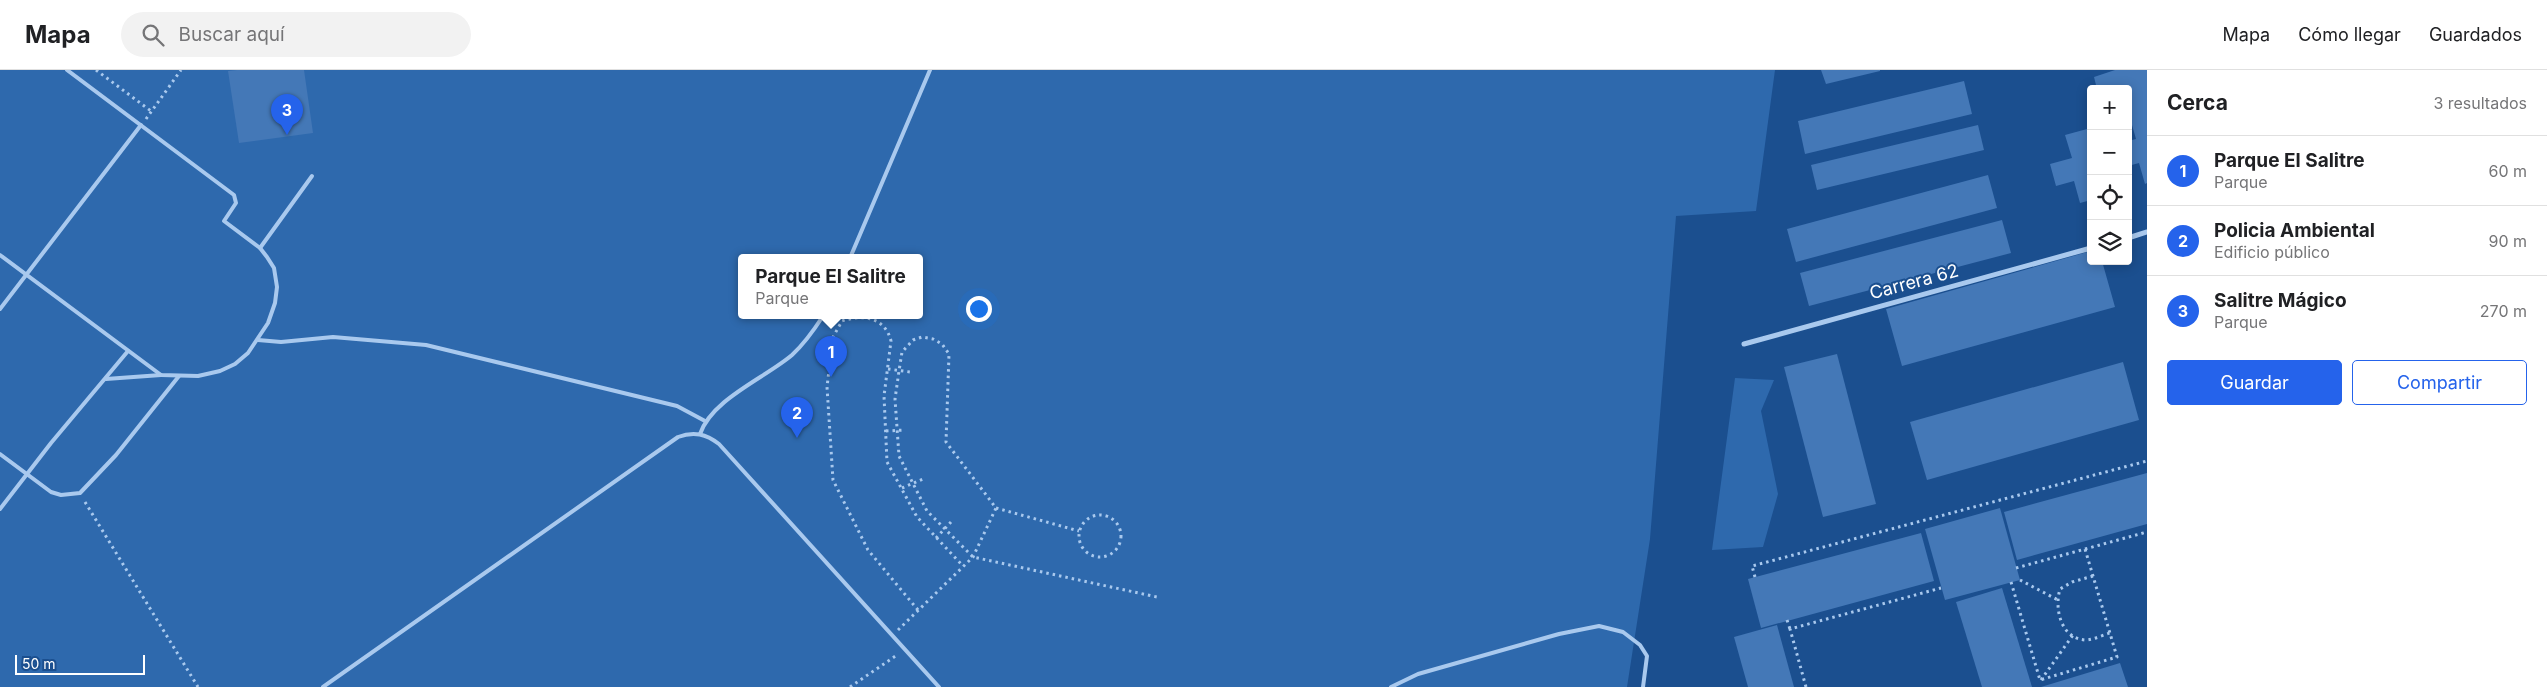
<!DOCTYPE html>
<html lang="es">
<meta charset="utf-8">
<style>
body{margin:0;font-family:Inter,sans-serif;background:#f2f2f2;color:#202124}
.controls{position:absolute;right:15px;top:15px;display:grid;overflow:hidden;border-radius:5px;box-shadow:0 2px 12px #0003}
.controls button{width:45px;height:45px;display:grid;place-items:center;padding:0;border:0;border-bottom:1px solid #e0e0e0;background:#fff;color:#202124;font:25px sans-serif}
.scale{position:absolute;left:15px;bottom:12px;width:130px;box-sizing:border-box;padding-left:5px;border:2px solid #fff;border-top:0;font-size:14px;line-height:18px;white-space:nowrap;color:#fff;-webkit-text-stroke:4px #1b4f8f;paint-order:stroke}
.you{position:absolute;left:978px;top:238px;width:18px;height:18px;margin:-12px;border:4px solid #fff;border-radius:50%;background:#1a73e8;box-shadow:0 0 0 8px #1a73e833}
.badge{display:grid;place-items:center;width:32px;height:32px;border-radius:50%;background:#2563eb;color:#fff;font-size:16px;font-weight:700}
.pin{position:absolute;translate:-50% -41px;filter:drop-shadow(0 1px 2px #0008)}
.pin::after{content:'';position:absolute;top:26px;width:18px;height:15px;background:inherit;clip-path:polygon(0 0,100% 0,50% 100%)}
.popup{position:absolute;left:738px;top:184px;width:185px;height:65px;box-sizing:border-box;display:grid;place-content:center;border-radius:5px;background:#fff;filter:drop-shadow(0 1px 4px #0005);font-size:16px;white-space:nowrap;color:#757577}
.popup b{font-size:19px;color:#202124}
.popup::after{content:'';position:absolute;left:50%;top:100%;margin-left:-10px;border:10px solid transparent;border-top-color:#fff}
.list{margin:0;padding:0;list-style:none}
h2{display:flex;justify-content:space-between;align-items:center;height:65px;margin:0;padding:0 20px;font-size:21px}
h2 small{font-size:16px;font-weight:400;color:#757577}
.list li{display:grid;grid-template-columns:32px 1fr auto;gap:15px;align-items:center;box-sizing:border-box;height:70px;padding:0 20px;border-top:1px solid #e0e0e0}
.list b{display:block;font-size:19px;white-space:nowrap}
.list p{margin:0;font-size:16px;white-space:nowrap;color:#757577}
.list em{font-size:16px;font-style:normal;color:#757577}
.actions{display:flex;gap:10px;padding:15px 20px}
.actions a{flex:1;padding:11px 0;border:1px solid #2563eb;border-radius:5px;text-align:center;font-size:18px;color:#2563eb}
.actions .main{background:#2563eb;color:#fff}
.icon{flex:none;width:28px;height:28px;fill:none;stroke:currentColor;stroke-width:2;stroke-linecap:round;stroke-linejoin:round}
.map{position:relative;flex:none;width:2147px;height:617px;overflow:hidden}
header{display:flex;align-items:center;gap:30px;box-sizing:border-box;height:70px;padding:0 25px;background:#fff;border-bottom:1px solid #e0e0e0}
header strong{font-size:24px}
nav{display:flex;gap:28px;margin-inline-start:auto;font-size:18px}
.search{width:350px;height:45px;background:#f2f2f2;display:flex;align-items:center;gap:12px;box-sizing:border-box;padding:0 18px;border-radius:28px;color:#757577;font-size:19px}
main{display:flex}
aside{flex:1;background:#fff}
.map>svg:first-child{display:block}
</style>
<header>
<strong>Mapa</strong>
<div class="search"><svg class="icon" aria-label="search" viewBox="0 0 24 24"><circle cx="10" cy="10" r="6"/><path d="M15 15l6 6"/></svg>Buscar aquí</div>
<nav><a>Mapa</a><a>Cómo llegar</a><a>Guardados</a></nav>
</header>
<main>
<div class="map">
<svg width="2147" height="617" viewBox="0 0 2147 617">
<rect width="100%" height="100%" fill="#1b4f8f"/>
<g fill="#2e69ad" fill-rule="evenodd">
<path d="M 0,0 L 1775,0 L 1756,141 L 1676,146 L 1650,469 L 1627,617 L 0,617 ZM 742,188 L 920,188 L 920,246 L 742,246 Z"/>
<path d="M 1735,308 L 1774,310 L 1761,341 L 1778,424 L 1763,477 L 1712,480 Z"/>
</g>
<g fill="#4478b7">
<path d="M 237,0 L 304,0 L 313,63 L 239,73 L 228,1 Z"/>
<path d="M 1821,0 L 1880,0 L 1880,1 L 1826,14 Z"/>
<path d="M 2115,0 L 2147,0 L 2147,113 L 2145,114 L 2139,93 L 2128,96 L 2128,71 L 2136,69 L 2128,41 L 2128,19 L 2097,19 L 2094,7 Z"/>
<path d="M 1964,11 L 1972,44 L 1805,84 L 1798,51 Z"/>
<path d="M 1978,55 L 1984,80 L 1817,120 L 1811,95 Z"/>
<path d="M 2087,59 L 2091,71 L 2091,130 L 2080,133 L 2074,111 L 2056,116 L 2050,94 L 2072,88 L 2065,65 Z"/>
<path d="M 1988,105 L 1997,138 L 1796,192 L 1787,159 Z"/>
<path d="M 2002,150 L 2011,183 L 1809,236 L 1800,203 Z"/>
<path d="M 2091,181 L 2091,191 L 2102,191 L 2115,237 L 1902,296 L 1886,239 Z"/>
<path d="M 1837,284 L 1876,434 L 1823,447 L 1784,297 Z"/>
<path d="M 2123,292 L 2139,350 L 1927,410 L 1910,352 Z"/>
<path d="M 2147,403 L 2147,454 L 2017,490 L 2004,442 Z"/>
<path d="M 2000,438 L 2020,510 L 1945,530 L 1925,459 Z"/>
<path d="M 1921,463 L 1934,511 L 1761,558 L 1748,509 Z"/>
<path d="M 2002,518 L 2032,617 L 1982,617 L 1956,532 Z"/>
<path d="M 1777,555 L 1794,617 L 1748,617 L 1734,567 Z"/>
<path d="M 2120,593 L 2128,617 L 2041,617 Z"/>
</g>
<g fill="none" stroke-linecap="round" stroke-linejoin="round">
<g stroke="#a9c9ee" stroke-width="3" stroke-dasharray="2.5 4" stroke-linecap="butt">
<path d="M 96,0 L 151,41"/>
<path d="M 146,49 L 181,0"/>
<path d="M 888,299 L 910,302"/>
<path d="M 886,361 L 904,360"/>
<path d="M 902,418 L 923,409"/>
<path d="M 85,432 L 198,617"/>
<path d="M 996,438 L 1079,461"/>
<circle cx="1100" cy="466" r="21"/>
<path d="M 936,468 L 951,452"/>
<path d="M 2016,498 L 2147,462"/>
<path d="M 2093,506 L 2072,512 L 2060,519 C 2054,539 2061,570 2087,570 C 2095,569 2103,565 2110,563"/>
<path d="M 1755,507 L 1752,496 L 2147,391"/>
<path d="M 2020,510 L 2058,530"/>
<path d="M 2011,512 L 2040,610 L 2117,587 L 2085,479"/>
<path d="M 918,540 L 868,480 L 833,410 L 827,317 L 833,267 L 842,251 C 863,244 885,247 891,271 L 884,326 L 887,392 L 917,447 L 963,496"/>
<path d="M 1787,550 L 1790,559"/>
<path d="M 898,560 L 973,487 L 996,438 L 946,372 L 949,284 L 942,274 L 933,269 L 922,267 L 913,270 L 902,282 L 899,301 L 895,329 L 899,386 L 927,441 L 973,487 L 1157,527"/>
<path d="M 2041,610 L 2073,565"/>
<path d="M 850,617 L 897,585"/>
<path d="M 1806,617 L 1790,559 L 1941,518"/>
</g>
<g stroke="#a9c9ee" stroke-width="4">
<path d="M 260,178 L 312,106"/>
<path d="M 0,185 L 161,305 L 198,306 L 220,301 L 235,294 L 248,283 L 268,253 L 275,233 L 277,217 L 274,198 L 267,187 L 260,178 L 224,151 L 236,133 L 234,125 L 67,0"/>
<path d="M 850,188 L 930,0"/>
<path d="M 0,239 L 141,55"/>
<path d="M 258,270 L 281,272 L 333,267 L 426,275 L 677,336 L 705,351"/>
<path d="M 106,309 L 161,305"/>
<path d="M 700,364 C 712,329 765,308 792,285 C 804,274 814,260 823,246"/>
<path d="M 0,384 L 51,422 L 61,425 L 80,423 L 116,385 L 179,306"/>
<path d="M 0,439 L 51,373 L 128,281"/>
<path d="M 323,617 L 678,367 C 694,361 706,364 719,374 L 939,617"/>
<path d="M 1391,617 L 1418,604 L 1559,564 L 1599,556 L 1623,562 L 1640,575 L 1647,586 L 1643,617"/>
</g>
<g stroke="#a9c9ee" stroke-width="5">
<path d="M 2128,168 L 2147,162"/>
<path d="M 1744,274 L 2091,178"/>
</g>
</g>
<g text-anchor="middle" stroke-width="4" stroke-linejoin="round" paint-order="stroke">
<g font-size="18" fill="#fff" stroke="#1b4f8f">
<text transform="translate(1914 212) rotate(-15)" y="6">Carrera 62</text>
</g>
</g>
</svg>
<div class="controls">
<button>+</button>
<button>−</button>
<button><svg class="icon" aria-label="locate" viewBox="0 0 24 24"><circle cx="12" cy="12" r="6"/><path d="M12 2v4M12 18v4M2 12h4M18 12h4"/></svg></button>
<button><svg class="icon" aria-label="layers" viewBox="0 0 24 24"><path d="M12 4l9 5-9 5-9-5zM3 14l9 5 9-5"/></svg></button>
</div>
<div class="scale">50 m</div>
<div class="you"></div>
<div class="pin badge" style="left:831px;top:307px">1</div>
<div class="popup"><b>Parque El Salitre</b>Parque</div>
<div class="pin badge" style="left:797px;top:368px">2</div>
<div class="pin badge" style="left:287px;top:65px">3</div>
</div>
<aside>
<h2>Cerca<small>3 resultados</small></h2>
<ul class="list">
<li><span class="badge">1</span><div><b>Parque El Salitre</b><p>Parque</p></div><em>60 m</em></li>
<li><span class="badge">2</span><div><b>Policia Ambiental</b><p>Edificio público</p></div><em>90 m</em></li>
<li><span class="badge">3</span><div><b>Salitre Mágico</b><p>Parque</p></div><em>270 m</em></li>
</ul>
<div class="actions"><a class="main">Guardar</a><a>Compartir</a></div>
</aside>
</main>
